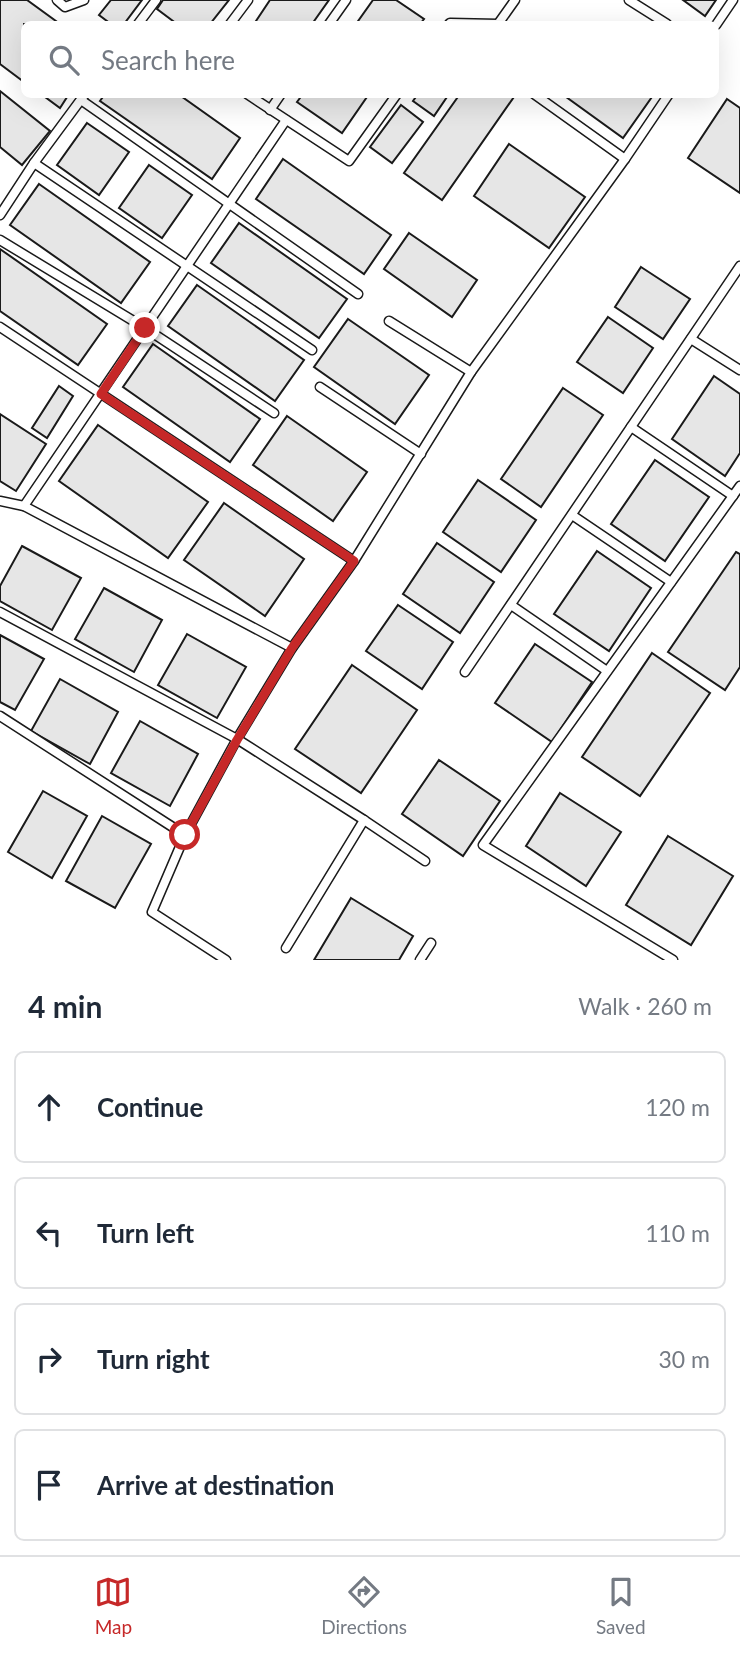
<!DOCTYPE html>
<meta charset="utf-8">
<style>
body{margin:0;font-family:Lato,sans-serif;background:#f2f2f3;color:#1f2937}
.stop{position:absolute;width:21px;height:21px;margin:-16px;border:5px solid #c62828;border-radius:50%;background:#fff}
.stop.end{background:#c62828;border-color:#fff;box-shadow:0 2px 7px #0008}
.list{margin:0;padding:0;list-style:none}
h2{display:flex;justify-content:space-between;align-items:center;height:91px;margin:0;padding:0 28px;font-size:30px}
h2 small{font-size:23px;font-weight:400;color:#747a83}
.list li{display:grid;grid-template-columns:46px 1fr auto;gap:21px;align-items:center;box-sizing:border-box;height:112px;margin:0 14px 14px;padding:0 14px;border:2px solid #e0e1e3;border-radius:10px}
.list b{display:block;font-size:26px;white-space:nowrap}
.list em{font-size:23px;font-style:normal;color:#747a83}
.icon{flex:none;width:38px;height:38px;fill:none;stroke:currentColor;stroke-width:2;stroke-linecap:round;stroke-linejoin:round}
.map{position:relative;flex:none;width:740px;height:960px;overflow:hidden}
.search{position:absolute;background:#fff;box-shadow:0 7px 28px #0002;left:21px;right:21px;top:21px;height:77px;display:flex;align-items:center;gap:18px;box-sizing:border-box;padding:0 24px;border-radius:10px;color:#747a83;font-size:26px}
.sheet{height:595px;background:#fff}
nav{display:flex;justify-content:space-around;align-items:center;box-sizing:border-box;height:98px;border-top:2px solid #e0e1e3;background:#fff;font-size:19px;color:#747a83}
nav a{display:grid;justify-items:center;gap:4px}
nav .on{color:#c62828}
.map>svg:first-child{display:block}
</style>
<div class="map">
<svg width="740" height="960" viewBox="0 0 740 960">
<rect width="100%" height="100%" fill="#fff"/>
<g fill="#e6e6e6" stroke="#1a1a1a" stroke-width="2">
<path d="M 0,0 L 27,0 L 60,24 L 24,24 L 24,82 L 0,64 Z"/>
<path d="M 111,0 L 142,0 L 124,24 L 111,24 L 99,15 Z"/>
<path d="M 163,0 L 229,0 L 210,24 L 177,24 L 157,9 Z"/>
<path d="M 270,0 L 329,0 L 312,24 L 260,24 L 256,21 Z"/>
<path d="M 373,0 L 396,0 L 424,19 L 420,24 L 356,24 Z"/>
<path d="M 683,0 L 716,0 L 705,16 Z"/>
<path d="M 0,91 L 50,131 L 22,165 L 0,147 Z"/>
<path d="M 41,94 L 69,94 L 60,108 Z"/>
<path d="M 105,94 L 178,94 L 240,138 L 212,179 L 100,101 Z"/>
<path d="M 303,94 L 369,94 L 342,133 L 297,102 Z"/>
<path d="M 418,94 L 449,94 L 434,116 L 413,101 Z"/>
<path d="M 460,94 L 516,94 L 442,200 L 404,173 Z"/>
<path d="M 562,94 L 654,94 L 623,138 Z"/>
<path d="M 727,99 L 740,108 L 740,193 L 688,158 Z"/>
<path d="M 401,105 L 423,122 L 392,163 L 370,147 Z"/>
<path d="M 87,123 L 129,152 L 99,195 L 57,165 Z"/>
<path d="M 509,144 L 585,197 L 549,248 L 474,196 Z"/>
<path d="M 283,159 L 391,235 L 364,274 L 256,199 Z"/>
<path d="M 149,165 L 192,195 L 162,238 L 119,208 Z"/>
<path d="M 39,184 L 150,262 L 121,303 L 10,225 Z"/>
<path d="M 239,223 L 347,299 L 319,338 L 211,263 Z"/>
<path d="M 409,233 L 477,280 L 452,317 L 384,269 Z"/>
<path d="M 0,249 L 107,324 L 78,365 L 0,311 Z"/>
<path d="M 641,267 L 690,299 L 663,339 L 615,307 Z"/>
<path d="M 197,285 L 304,360 L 275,401 L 168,326 Z"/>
<path d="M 608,317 L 653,348 L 623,393 L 577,362 Z"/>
<path d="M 348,319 L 429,375 L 395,424 L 314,367 Z"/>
<path d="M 153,344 L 260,419 L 230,462 L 123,387 Z"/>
<path d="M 714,376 L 740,394 L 740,453 L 725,476 L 672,439 Z"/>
<path d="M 59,386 L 73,396 L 47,438 L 32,428 Z"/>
<path d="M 563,388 L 603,415 L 541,507 L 501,479 Z"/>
<path d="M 0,414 L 46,444 L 16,491 L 0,481 Z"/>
<path d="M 287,416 L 367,472 L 333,521 L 253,465 Z"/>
<path d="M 98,425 L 208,502 L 168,558 L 59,481 Z"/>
<path d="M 655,460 L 709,497 L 665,561 L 611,524 Z"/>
<path d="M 478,480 L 536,520 L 501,572 L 443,532 Z"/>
<path d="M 224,503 L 304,559 L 265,616 L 184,560 Z"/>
<path d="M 437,543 L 494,582 L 460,633 L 403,594 Z"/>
<path d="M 22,546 L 81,578 L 52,630 L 0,601 L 0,586 Z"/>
<path d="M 597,551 L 651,588 L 609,651 L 554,614 Z"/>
<path d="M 736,552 L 740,554 L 740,667 L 725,690 L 668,652 Z"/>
<path d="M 104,588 L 162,620 L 134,672 L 75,639 Z"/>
<path d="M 398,605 L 453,642 L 422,689 L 366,651 Z"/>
<path d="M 187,634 L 246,667 L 217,718 L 158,685 Z"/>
<path d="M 0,635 L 44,659 L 15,710 L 0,702 Z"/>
<path d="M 535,644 L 592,682 L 552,742 L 495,703 Z"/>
<path d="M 652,653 L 710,693 L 640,796 L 582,757 Z"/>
<path d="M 352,665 L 417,710 L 361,793 L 295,749 Z"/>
<path d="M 60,679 L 118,712 L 90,764 L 31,731 Z"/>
<path d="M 140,721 L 198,754 L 170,806 L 111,773 Z"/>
<path d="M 439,760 L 500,801 L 463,856 L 402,814 Z"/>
<path d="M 43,791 L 87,816 L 52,878 L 8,852 Z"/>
<path d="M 560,793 L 621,832 L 586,886 L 526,846 Z"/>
<path d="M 102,816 L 151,844 L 115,908 L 66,881 Z"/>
<path d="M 668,836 L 733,876 L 691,945 L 626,905 Z"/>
<path d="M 351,898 L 413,936 L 399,960 L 314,960 Z"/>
</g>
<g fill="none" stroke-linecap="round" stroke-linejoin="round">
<defs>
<g id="lane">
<path d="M 57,0 L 65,7 L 84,0"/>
<path d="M 629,0 L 667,24"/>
<path d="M 138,24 L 156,0"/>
<path d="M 230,24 L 248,0"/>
<path d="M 329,24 L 346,0"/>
<path d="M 449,24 L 450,23 L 498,24 L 515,0"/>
<path d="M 716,25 L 733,0"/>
<path d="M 247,94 L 349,161 L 397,94"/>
<path d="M 534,94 L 625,159"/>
<path d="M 81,100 L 358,294"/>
<path d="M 270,110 L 281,94"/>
<path d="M 34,163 L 312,350"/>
<path d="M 0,215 L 34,163 L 85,94"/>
<path d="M 0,240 L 145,328 L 274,413"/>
<path d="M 389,321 L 471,372"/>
<path d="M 0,327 L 354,561"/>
<path d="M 691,339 L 740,370"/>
<path d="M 320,387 L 421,454"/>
<path d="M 631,427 L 733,496"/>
<path d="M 0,501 L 24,506 L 292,648"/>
<path d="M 24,506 L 286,120"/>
<path d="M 572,515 L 671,582"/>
<path d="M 511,605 L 607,671"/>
<path d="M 0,612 L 237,739 L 364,820 L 425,861"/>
<path d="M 465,672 L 740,266"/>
<path d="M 0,716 L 185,835"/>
<path d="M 286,948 L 364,820"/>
<path d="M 226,960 L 152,912 L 185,835 L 237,739 L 292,648 L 354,561 L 471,372 L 625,159 L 669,94"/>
<path d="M 420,960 L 431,943"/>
<path d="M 673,960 L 483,845 L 740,486"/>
</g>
</defs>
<use href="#lane" stroke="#1a1a1a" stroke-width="11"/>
<use href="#lane" stroke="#fff" stroke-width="8"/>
</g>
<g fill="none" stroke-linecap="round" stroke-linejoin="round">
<path stroke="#c62828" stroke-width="9" d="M 145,328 L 101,394 L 354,561 L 292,648 L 237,740 L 185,835"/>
</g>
</svg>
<div class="stop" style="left:185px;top:835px"></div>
<div class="stop end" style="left:145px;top:328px"></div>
<div class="search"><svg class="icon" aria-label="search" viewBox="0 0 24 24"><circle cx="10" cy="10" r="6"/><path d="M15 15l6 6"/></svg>Search here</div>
</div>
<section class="sheet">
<h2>4 min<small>Walk · 260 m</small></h2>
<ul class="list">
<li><svg class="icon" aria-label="ahead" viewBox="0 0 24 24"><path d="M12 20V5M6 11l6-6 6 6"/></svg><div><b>Continue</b></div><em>120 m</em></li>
<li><svg class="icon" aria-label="left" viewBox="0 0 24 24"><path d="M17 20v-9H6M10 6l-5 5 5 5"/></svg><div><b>Turn left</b></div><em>110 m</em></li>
<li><svg class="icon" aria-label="right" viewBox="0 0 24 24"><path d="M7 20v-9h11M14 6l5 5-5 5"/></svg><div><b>Turn right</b></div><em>30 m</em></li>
<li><svg class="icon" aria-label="arrive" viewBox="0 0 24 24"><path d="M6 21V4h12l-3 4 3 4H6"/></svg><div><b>Arrive at destination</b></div></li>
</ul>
</section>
<nav>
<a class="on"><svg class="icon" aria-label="map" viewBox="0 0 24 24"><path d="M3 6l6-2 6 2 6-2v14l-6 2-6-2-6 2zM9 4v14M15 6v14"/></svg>Map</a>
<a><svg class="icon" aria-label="directions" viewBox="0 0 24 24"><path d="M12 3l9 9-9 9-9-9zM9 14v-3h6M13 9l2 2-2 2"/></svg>Directions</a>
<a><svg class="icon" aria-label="saved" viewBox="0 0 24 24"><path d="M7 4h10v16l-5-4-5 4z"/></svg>Saved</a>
</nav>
